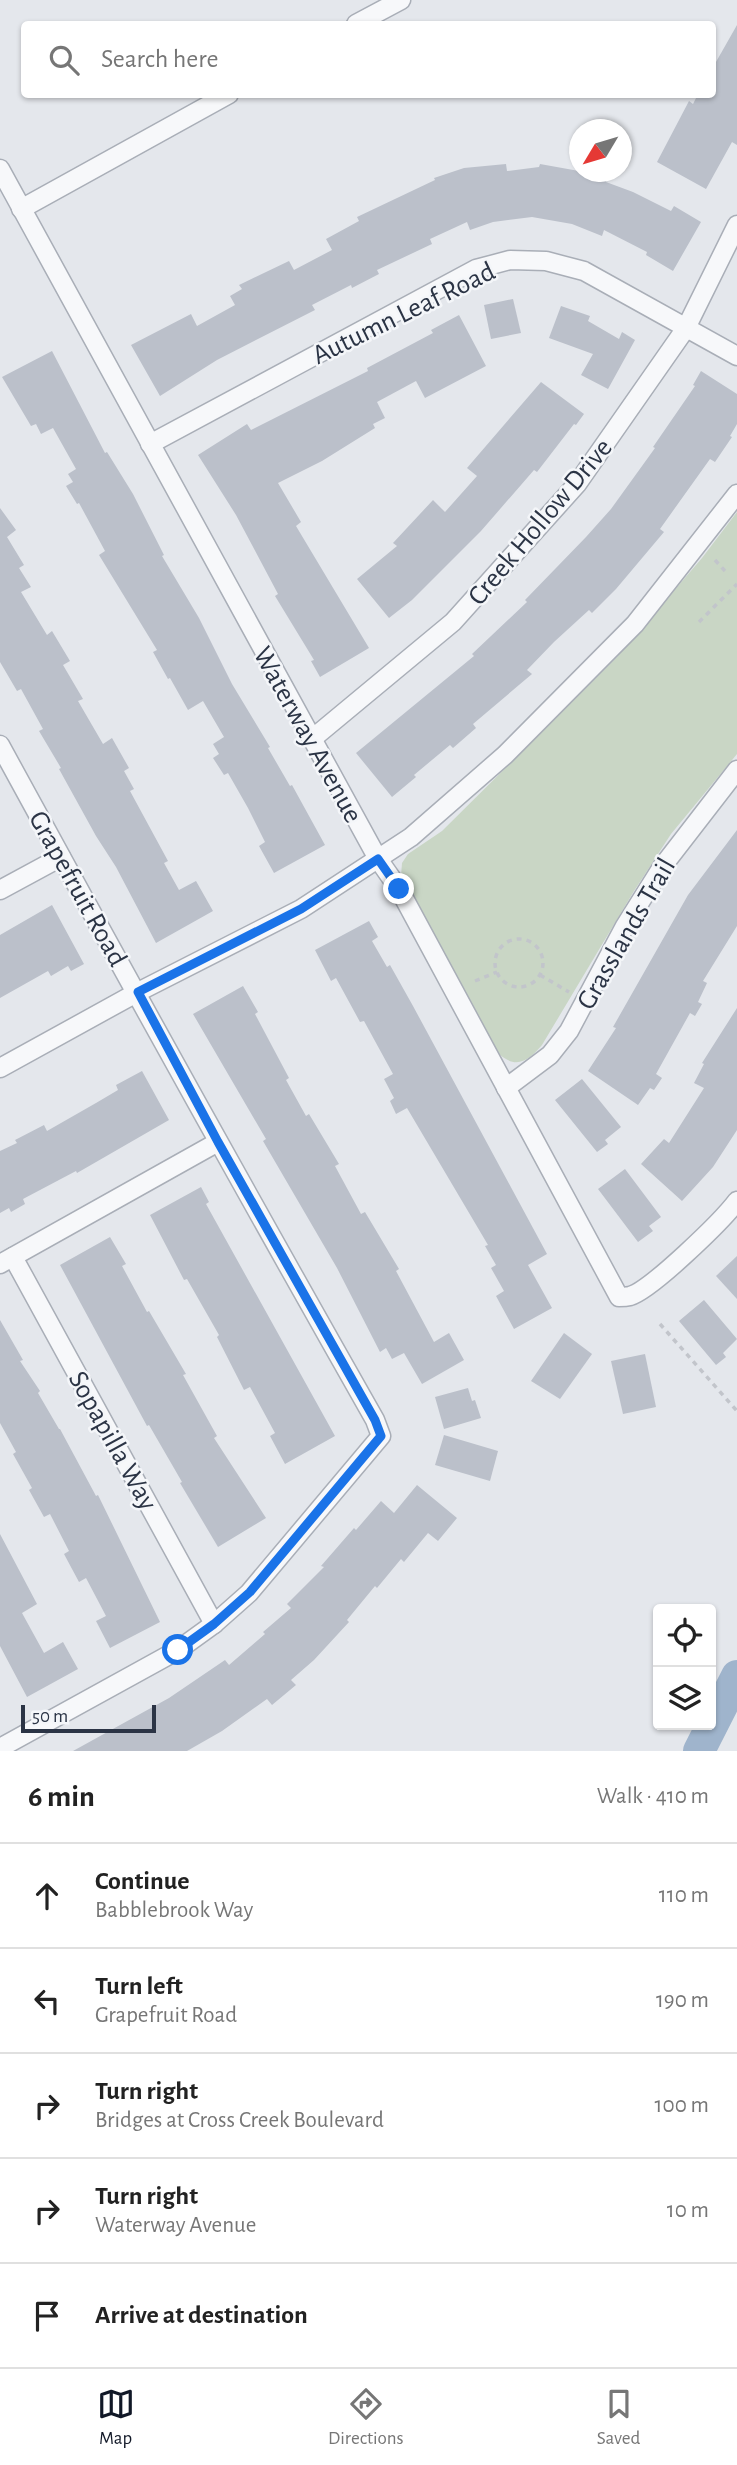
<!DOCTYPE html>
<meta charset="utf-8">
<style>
body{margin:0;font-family:"Alegreya Sans",sans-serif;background:#f2f2f2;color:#222}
.controls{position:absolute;right:21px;bottom:21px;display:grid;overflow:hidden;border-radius:7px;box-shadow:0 2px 5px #0004}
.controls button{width:63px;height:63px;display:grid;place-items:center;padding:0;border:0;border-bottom:2px solid #e0e0e0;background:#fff;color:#222;font:35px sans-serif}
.compass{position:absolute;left:569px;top:119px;width:63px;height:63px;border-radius:50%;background:#fff;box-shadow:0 2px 5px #0004;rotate:232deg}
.scale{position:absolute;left:21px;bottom:18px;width:135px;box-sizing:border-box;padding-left:7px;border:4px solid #2b3445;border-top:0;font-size:19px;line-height:24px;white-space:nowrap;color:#2b3445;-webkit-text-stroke:5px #f4f6f9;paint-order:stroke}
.stop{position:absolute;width:21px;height:21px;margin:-16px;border:5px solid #1a73e8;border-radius:50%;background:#fff}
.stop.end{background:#1a73e8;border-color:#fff;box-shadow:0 2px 7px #0008}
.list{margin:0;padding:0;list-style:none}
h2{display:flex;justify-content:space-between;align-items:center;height:91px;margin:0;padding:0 28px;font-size:30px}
h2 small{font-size:23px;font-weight:400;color:#767676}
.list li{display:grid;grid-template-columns:46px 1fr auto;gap:21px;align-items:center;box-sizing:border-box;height:105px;padding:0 28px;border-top:2px solid #e0e0e0}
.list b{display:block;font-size:26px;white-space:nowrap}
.list p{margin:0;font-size:23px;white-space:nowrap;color:#767676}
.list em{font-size:23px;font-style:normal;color:#767676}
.icon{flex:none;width:38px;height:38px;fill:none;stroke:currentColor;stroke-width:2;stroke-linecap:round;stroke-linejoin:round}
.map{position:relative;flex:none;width:737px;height:1751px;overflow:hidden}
.search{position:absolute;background:#fff;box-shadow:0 2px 5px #0004;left:21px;right:21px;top:21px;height:77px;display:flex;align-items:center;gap:18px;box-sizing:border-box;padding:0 24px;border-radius:7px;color:#767676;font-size:26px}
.sheet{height:616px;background:#fff}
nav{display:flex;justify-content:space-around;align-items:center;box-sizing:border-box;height:98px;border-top:2px solid #e0e0e0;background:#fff;font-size:19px;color:#767676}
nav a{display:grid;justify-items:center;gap:4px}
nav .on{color:#111827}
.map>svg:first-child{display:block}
</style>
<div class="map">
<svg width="737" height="1751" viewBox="0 0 737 1751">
<rect width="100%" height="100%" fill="#e4e7ec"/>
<path fill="#c9d6c5" d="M 737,512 L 737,754 L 671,834 L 634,891 L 542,1045 C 529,1060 517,1070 499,1054 L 401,876 L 402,863 L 408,854 L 442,831 L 617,657 L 702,558 Z"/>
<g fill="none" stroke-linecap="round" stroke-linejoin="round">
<path stroke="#9fb4cc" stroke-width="32" d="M 699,1751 L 737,1676"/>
</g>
<g fill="#bbc0ca">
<path d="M 737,25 L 737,145 L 732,142 L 706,189 L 657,162 L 689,101 L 693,104 L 698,94 L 712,94 L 712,69 Z"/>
<path d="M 506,164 L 507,171 L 539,167 L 540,164 L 590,173 L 595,172 L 608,176 L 606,182 L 633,192 L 671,211 L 674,206 L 701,222 L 673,271 L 646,255 L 647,252 L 604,230 L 602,236 L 572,224 L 532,217 L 493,222 L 470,230 L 467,222 L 430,239 L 432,244 L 377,270 L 379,274 L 352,288 L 351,285 L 312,305 L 315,310 L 217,360 L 160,396 L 131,345 L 191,314 L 197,326 L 235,305 L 230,296 L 242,289 L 239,285 L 289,261 L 294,270 L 332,250 L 326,239 L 359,221 L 357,217 L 435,180 L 434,178 L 464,168 Z"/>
<path d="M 513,299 L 521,333 L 491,339 L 484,305 Z"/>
<path d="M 561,306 L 590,316 L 588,321 L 619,339 L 622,332 L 635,340 L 608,389 L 581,375 L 593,354 L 549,338 Z"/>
<path d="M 459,315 L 486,366 L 425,398 L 416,381 L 377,402 L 385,418 L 373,424 L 375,428 L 322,461 L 278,483 L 301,522 L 296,526 L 369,648 L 320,677 L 311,661 L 314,660 L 275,596 L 278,594 L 236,515 L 198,455 L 247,424 L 251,430 L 368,371 L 367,368 L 433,333 L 431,330 Z"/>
<path d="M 52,351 L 105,453 L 107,452 L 133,494 L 164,555 L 162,556 L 199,618 L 232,684 L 270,747 L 268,748 L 290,786 L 292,785 L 325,845 L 274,873 L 259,846 L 265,842 L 248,808 L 228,773 L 224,775 L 213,758 L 219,754 L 213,744 L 224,737 L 203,701 L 188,710 L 170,678 L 168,679 L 153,652 L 157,650 L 99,555 L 105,551 L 79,503 L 77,504 L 66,486 L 73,482 L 68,474 L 76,469 L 53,428 L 41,434 L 36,424 L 31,426 L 2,377 Z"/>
<path d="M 701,371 L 737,394 L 737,424 L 730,436 L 732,437 L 715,462 L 710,459 L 660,529 L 664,532 L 616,589 L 592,613 L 589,610 L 554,642 L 527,670 L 532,674 L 473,724 L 476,728 L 453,748 L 450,745 L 414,775 L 416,777 L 392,797 L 356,753 L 474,656 L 472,654 L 527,602 L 525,600 L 586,537 L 611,509 L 655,448 L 653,447 L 695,386 L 693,385 Z"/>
<path d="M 541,382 L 584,414 L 576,425 L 574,424 L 537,472 L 534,470 L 481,531 L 412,600 L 389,618 L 357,579 L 397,546 L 393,543 L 433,500 L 445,512 L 477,476 L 467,468 Z"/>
<path d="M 0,508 L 16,530 L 7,537 L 24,565 L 19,568 L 31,587 L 21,592 L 47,635 L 52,631 L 70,661 L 63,665 L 83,699 L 78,701 L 103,744 L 112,738 L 129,768 L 124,771 L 134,789 L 130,791 L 168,861 L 164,863 L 179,890 L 196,881 L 213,911 L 156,943 L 116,867 L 96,836 L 59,769 L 61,768 L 39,731 L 43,729 L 21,689 L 17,691 L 0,662 Z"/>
<path d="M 737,830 L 737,926 L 703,981 L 707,983 L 698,1002 L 702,1004 L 695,1016 L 690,1013 L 656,1074 L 662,1078 L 654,1090 L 650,1088 L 638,1105 L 588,1071 L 616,1028 L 613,1027 L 688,895 Z"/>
<path d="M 52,905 L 84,964 L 71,971 L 68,966 L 51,976 L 48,971 L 0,998 L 0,935 Z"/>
<path d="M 369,921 L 378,937 L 372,941 L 387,967 L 390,965 L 413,1006 L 547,1254 L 528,1265 L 552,1308 L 514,1329 L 496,1296 L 504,1291 L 491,1268 L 496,1265 L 485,1246 L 488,1245 L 407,1108 L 396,1114 L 390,1101 L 394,1098 L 384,1079 L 393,1074 L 364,1021 L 360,1022 L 336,978 L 331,981 L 315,950 Z"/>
<path d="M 243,986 L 258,1012 L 255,1014 L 289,1078 L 286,1080 L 306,1116 L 309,1114 L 339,1164 L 335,1166 L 361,1214 L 365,1212 L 399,1269 L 396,1271 L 434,1342 L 449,1333 L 464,1360 L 422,1384 L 404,1353 L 392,1359 L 386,1348 L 380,1352 L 337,1268 L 263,1141 L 266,1139 L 193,1014 Z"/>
<path d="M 737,1008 L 737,1130 L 713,1167 L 682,1201 L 641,1164 L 664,1139 L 669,1143 L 704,1088 L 694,1083 L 704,1064 L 702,1063 Z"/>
<path d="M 142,1071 L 169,1120 L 77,1173 L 76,1171 L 23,1199 L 25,1204 L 11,1212 L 9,1208 L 0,1213 L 0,1151 L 17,1143 L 15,1140 L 44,1125 L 47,1131 L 96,1103 L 118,1090 L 116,1085 Z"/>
<path d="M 582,1079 L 621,1127 L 605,1140 L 608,1144 L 597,1152 L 555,1100 Z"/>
<path d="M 625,1169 L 661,1217 L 649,1226 L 653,1231 L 638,1242 L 598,1189 Z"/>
<path d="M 201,1187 L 209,1202 L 206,1204 L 335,1436 L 285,1464 L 270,1436 L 275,1433 L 250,1387 L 244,1390 L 217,1337 L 219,1335 L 187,1279 L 184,1280 L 150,1215 Z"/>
<path d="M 110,1237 L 126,1264 L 122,1266 L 147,1312 L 149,1311 L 186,1374 L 183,1375 L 217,1436 L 214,1438 L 266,1518 L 218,1547 L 180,1483 L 182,1482 L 149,1425 L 147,1426 L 60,1265 Z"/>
<path d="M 737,1256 L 737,1299 L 716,1276 Z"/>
<path d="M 704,1300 L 737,1339 L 723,1353 L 726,1357 L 716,1365 L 679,1321 Z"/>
<path d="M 0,1320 L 23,1360 L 20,1361 L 40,1391 L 38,1393 L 59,1429 L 60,1429 L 96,1496 L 98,1495 L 160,1622 L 110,1648 L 96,1621 L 106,1616 L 86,1578 L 79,1582 L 64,1554 L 69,1551 L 50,1514 L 44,1517 L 29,1490 L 32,1488 L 13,1454 L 16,1452 L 0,1423 Z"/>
<path d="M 564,1333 L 592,1354 L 560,1399 L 531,1381 Z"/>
<path d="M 645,1354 L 656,1407 L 623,1414 L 611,1361 Z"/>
<path d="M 468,1388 L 472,1401 L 475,1400 L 481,1418 L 444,1429 L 435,1397 Z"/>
<path d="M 444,1435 L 498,1451 L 490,1481 L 435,1465 Z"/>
<path d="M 417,1485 L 457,1518 L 438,1541 L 428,1533 L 404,1562 L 401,1559 L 377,1588 L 375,1586 L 347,1620 L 349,1622 L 314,1660 L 291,1680 L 296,1685 L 272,1705 L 267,1699 L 222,1731 L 187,1751 L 73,1751 L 169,1698 L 225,1660 L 229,1665 L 265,1634 L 263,1632 L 291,1608 L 287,1604 L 324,1567 L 321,1566 L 354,1528 L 356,1530 L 381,1501 L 394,1513 Z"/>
<path d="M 0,1534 L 37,1604 L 22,1613 L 44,1653 L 63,1642 L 78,1669 L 27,1697 L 0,1646 Z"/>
</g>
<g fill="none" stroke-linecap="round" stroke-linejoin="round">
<defs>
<g id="minor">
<path d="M 356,24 L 401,0"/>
<path d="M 0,169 L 378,859 L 399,889 L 619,1297 C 622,1297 626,1297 630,1296 C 651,1290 722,1221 737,1201"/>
<path d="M 21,209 L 229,94"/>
<path d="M 150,444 L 476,269 L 510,260 L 546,261 L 584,271 L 737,356"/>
<path d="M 312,739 L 453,622 L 577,484 L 686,328 L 737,225"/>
<path d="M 0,745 C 123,971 248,1196 375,1420 L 381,1436 L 249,1593 L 214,1624 L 178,1650 L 0,1748"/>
<path d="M 0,890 L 61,857"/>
<path d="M 0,1068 L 138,992 L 301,909 L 411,837 L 505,755 L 635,624 L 737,494"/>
<path d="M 506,1088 L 550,1055 L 569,1031 L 625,926 L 662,867 L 737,770"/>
<path d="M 13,1257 L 214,1624"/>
<path d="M 0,1264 L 218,1142"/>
</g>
</defs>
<use href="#minor" stroke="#a9aeb7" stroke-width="21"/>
<g stroke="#c2c5cb" stroke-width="3.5" stroke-dasharray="5 5" stroke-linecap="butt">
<path d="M 715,560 L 725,571"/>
<path d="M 699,622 L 737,584"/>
<circle cx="519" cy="963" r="24"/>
<path d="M 540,975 L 569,992"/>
<path d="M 475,981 L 497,972"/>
<path d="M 660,1324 L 737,1411"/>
</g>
<use href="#minor" stroke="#f7f8fa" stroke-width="18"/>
</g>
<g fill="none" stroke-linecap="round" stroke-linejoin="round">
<path stroke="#1a73e8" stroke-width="9" d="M 178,1650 L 214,1624 L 250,1592 L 381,1436 L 375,1420 L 218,1142 L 138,992 L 301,909 L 378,859 L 399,889"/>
</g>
<g text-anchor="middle" stroke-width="5" stroke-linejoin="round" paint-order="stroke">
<g font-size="28" fill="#2b3445" stroke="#f4f6f9">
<text transform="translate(403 312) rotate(-26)" y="10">Autumn Leaf Road</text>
<text transform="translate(539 521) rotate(-50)" y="10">Creek Hollow Drive</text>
<text transform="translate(309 734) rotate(61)" y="10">Waterway Avenue</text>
<text transform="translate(79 888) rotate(61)" y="10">Grapefruit Road</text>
<text transform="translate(625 933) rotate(-60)" y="10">Grasslands Trail</text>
<text transform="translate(114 1440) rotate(61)" y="10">Sopapilla Way</text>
</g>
</g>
</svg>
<div class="controls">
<button><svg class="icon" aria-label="locate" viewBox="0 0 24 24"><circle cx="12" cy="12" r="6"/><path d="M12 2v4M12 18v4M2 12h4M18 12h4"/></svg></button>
<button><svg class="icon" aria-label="layers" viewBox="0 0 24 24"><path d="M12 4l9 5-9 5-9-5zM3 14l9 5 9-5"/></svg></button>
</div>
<svg class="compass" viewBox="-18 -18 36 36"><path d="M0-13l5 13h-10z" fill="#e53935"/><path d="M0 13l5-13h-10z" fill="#767676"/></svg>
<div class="scale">50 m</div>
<div class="stop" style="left:178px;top:1650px"></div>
<div class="stop end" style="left:399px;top:889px"></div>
<div class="search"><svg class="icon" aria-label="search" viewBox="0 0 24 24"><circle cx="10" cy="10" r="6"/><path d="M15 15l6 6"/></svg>Search here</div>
</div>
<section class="sheet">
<h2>6 min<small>Walk · 410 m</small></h2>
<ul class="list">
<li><svg class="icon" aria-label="ahead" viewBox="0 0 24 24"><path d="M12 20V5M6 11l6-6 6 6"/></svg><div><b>Continue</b><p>Babblebrook Way</p></div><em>110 m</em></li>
<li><svg class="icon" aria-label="left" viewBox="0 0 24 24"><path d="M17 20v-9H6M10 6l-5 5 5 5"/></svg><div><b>Turn left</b><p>Grapefruit Road</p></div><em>190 m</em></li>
<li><svg class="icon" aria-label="right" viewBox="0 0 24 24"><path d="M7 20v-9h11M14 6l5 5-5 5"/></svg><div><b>Turn right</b><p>Bridges at Cross Creek Boulevard</p></div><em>100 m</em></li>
<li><svg class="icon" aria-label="right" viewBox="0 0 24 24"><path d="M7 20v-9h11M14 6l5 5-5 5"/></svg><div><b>Turn right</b><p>Waterway Avenue</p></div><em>10 m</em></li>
<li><svg class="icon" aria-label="arrive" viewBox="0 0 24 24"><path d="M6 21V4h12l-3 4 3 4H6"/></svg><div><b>Arrive at destination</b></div></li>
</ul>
</section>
<nav>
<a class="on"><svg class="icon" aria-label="map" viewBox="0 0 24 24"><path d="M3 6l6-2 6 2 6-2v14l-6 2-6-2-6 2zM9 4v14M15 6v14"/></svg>Map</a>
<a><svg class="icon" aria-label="directions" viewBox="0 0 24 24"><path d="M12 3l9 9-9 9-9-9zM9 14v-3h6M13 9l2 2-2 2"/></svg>Directions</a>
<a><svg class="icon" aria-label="saved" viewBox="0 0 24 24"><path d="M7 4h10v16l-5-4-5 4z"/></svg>Saved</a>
</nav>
